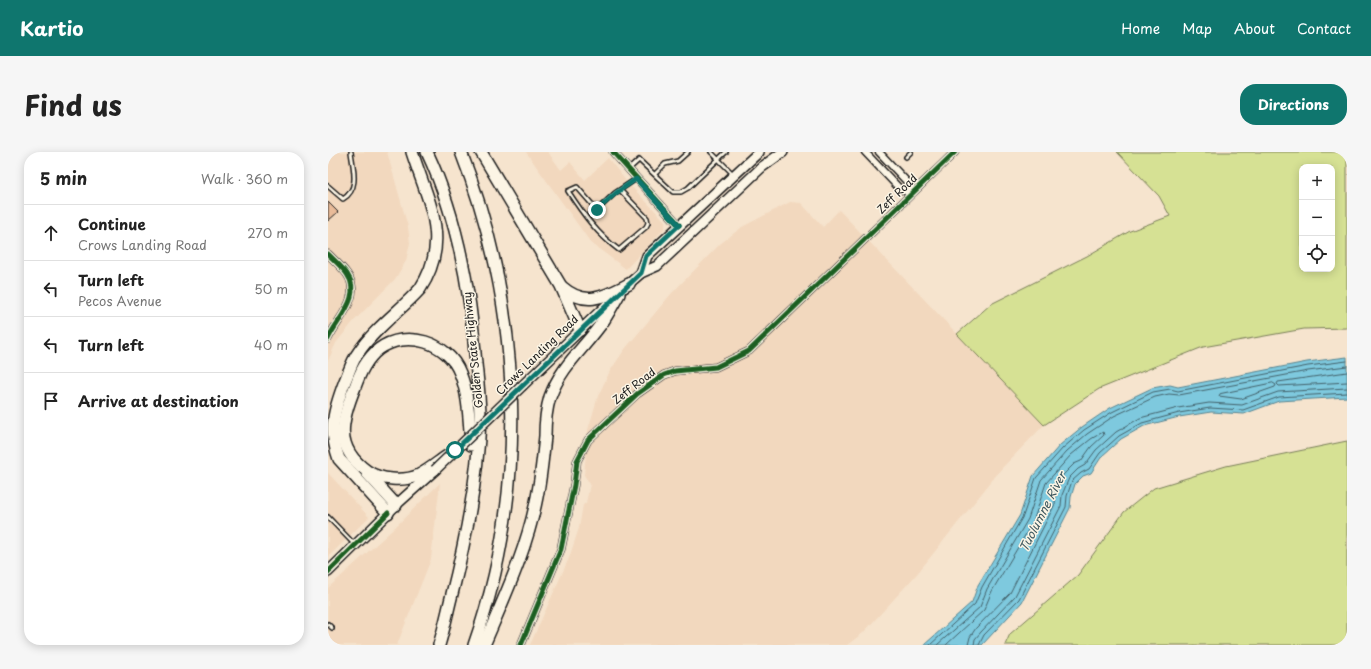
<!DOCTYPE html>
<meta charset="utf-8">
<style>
body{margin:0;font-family:"Playpen Sans",sans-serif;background:#f6f6f6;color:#222}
.controls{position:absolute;right:12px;top:12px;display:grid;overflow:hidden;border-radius:8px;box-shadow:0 2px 10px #0003}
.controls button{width:36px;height:36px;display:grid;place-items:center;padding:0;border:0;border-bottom:1px solid #e0e0e0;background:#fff;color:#222;font:20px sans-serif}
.stop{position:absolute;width:12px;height:12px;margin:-9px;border:3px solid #0f766e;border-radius:50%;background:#fff}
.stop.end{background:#0f766e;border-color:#fff;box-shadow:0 1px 4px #0008}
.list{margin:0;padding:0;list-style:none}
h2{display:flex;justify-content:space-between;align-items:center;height:52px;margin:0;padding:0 16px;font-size:17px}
h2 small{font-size:13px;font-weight:400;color:#767676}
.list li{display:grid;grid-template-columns:26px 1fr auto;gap:12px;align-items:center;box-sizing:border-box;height:56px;padding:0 16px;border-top:1px solid #e0e0e0}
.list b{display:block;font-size:15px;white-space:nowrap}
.list p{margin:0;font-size:13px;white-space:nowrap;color:#767676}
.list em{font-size:13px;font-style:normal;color:#767676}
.icon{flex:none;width:22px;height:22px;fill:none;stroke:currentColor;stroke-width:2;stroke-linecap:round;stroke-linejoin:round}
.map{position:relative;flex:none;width:1019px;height:493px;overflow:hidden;border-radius:16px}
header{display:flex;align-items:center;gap:24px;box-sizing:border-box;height:56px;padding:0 20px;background:#0f766e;color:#fff}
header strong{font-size:19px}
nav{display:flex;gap:22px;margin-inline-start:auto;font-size:14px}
.intro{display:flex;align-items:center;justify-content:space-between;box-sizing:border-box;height:96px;padding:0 24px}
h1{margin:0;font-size:28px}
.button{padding:10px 18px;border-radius:16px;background:#0f766e;color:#fff;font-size:14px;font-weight:700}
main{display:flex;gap:24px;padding:0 24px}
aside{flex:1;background:#fff;border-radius:16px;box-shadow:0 2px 10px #0003}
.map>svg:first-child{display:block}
</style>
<header>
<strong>Kartio</strong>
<nav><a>Home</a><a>Map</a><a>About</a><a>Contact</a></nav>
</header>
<div class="intro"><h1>Find us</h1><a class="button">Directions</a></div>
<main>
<aside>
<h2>5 min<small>Walk · 360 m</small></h2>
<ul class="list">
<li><svg class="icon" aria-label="ahead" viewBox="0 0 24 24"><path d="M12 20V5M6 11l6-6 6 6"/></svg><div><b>Continue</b><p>Crows Landing Road</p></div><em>270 m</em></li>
<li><svg class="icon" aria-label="left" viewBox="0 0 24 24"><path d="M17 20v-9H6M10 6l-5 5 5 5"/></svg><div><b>Turn left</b><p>Pecos Avenue</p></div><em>50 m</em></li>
<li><svg class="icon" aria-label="left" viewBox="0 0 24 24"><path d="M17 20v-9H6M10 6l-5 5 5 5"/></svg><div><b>Turn left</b></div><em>40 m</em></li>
<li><svg class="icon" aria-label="arrive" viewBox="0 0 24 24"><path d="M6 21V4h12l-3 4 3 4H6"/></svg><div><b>Arrive at destination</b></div></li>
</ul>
</aside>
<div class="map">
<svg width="1019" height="493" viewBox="0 0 1019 493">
<rect width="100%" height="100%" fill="#f6e4ce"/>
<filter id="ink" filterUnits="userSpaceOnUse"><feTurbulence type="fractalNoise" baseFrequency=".025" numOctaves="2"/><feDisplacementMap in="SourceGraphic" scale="8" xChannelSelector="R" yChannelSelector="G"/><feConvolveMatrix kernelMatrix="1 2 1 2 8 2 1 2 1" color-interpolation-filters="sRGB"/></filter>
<g filter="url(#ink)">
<g fill="#f2d8be">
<path d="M 0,0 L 59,0 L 80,75 L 82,91 L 78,109 L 67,127 L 26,169 L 8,191 L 0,209 Z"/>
<path d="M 198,0 L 220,0 L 233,18 L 242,10 L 257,28 L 280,6 L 298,29 L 337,69 L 337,76 L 298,117 L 263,91 Z"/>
<path d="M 462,50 L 473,51 L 495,75 L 511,58 L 716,273 L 674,316 L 588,423 L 535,481 L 519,493 L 202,493 L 241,406 L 251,376 L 255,353 L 258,351 L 262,332 L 256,323 L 260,278 L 270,244 L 282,219 L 297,197 L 343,142 L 392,92 L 414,75 Z"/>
<path d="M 0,321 L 41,365 L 0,405 Z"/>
<path d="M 112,331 L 103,407 L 69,493 L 0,493 L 0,436 L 62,380 Z"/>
</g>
<g fill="#d6e194" stroke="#797e58" fill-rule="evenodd">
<path d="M 789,0 L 1019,0 L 1019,176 L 976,177 L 875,195 L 771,237 L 716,273 L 629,182 L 663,152 L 759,104 L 802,79 L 842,64 L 831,44 ZM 974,15 L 1004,15 L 1004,117 L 974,117 Z"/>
<path d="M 1019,289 L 1019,493 L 677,493 L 682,482 L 750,423 L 796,360 L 826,336 L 898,314 Z"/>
</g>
<path fill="#7ec9de" stroke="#578490" d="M 1019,205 L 1019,245 L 951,249 L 916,262 L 883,260 L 851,265 L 816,274 L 793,287 L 774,304 L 763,321 L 755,324 L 747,332 L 743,345 L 742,356 L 694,450 L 654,493 L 596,493 L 644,450 L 650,433 L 692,363 L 705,324 L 732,293 L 754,275 L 782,256 L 824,236 L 842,233 L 850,235 L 979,210 Z"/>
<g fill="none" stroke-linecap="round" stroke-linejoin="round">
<g stroke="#43616a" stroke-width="1">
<path d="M 1019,220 L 950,230 L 949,232 L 951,234 L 1019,230"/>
<path d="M 945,231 L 948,233 L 947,235 L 913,247 L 891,244 L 892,242 Z"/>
<path d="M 602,493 L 647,452 L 654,435 L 695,364 L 708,326 L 735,296 L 756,278 L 784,260 L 825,240 L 842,237 L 850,239 L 980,214 L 1019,209"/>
<path d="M 609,493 L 652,455 L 659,437 L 700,367 L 713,328 L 739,299 L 759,282 L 786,264 L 827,245 L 841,242 L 851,243 L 980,219 L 1019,214"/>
<path d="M 618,493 L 656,458 L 664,439 L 705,370 L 718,331 L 743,303 L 763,287 L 775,280 L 776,283 L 763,295 L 753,309 L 746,312 L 735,323 L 728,341 L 727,352 L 682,441 L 648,476 L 642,485 L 640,493"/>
<path d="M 646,493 L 647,487 L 653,480 L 687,444 L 733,354 L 734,343 L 741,326 L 750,317 L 757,313 L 768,298 L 788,280 L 812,266 L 850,256 L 881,251 L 914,253 L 950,240 L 1019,236"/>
<path d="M 651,493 L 656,483 L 691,447 L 738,355 L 739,344 L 744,329 L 753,321 L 761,317 L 772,301 L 791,284 L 814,271 L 851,261 L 882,256 L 915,258 L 951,245 L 1019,241"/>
</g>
</g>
<path fill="#e9bb99" stroke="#1c1c1c" d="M 0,50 L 10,60 L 0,69 Z"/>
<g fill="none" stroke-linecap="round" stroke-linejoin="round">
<defs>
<g id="lane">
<path d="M 383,0 L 406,23"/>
<path d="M 578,5 L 583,0"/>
<path d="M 300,18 L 311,8 L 345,40 L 353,40 L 360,36 L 398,0"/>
<path d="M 327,22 L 337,12 L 350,9 L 360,0"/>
<path d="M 0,34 L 15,47 C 32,37 25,16 23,0"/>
<path d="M 292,38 L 319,66 L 320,71 L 318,75 L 291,98 C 269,82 255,62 240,39 L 249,35 L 269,58 L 287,41 L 308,27"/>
<path d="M 0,365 L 26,392"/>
<path d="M 0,472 L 4,476"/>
</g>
<g id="street">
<path d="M 285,0 L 351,73"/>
<path d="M 537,0 L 571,36 L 583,42"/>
<path d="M 551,0 L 582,33 L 583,42"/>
<path d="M 0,102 C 6,108 14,115 19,122 C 35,145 9,167 0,187"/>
<path d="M 193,493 L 233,397 L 246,333 L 249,309 L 260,288 L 309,242 L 336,223 L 347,219 L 388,215 L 421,199 L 627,0"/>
</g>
<g id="secondary">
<path d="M 313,121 L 319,104 L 431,0"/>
<path d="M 296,136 L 313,121 L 329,114 L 434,15 L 455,0"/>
<path d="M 195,233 L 287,145"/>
<path d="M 0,420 L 68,353 L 107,318"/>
</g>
<g id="highway">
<path d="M 99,0 C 129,64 143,142 148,212 C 150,230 152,249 152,267 C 150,328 138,387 123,446 C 119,462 116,477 111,493"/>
<path d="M 133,0 C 194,155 202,335 146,493"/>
<path d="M 153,0 L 233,134 L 252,178"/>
<path d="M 234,135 C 258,156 277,144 301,132"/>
<path d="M 119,304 C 110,310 101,318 91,323 C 76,330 52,328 39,319 C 5,295 14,267 27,235 C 32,221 38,207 51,197 C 78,177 120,190 132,221 C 141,243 141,269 143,293"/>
<path d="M 39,321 L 68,353"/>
<path d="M 60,361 L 11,307 C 0,277 6,258 17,229 C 21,220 24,209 30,201 C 46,177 72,159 92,137 C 124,88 100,50 84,0"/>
<path d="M 156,493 C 177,444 199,397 209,345 C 213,325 215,304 217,284 C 217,271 218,258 222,245 C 234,212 257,196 276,168 C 281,160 286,151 291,142"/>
</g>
</defs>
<use href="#lane" stroke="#1c1c1c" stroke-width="6"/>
<use href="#street" stroke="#1c1c1c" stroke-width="9"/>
<use href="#secondary" stroke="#1c1c1c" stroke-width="12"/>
<use href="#highway" stroke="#1c1c1c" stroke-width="14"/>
<use href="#lane" stroke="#fcf5e5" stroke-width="3"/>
<use href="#street" stroke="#fcf5e5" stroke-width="6"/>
<use href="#secondary" stroke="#fcf5e5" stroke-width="9"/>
<use href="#highway" stroke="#fcf5e5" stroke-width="11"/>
<defs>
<path id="secondary-bridge" d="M 107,318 L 195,233"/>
</defs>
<use href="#secondary-bridge" stroke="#1c1c1c" stroke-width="12" stroke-linecap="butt"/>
<use href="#secondary-bridge" stroke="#fcf5e5" stroke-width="9"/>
<defs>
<g id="cycleway">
<path d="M 285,0 L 351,73"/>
<path d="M 0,102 C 6,108 14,115 19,122 C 35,145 9,167 0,187"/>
<path d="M 0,420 L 60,361"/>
<path d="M 193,493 L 233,397 L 246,333 L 249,309 L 260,288 L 309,242 L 336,223 L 347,219 L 388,215 L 421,199 L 627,0"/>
</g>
</defs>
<use href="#cycleway" stroke="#fcf5e5" stroke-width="8"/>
<use href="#cycleway" stroke="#1b5e20" stroke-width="5"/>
</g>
</g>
<g fill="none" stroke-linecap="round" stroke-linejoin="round" filter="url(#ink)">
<path stroke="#0f766e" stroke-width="5" d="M 127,298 L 313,121 L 318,104 L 351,73 L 308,27 L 288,41 L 269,58"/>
</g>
<g text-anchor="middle" stroke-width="3" stroke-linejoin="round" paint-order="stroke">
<g font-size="11" fill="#1c1c1c" stroke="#fcf5e5">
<text transform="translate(569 42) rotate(-44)" y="4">Zeff Road</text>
<text transform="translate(145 198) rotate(-96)" y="4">Golden State Highway</text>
<text transform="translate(209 203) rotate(-44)" y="4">Crows Landing Road</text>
<text transform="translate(306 234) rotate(-38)" y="4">Zeff Road</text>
</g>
<g font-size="12" font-style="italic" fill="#3e5960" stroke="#fcf5e5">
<text transform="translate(715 360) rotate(-63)" y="4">Tuolumne River</text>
</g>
</g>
</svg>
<div class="controls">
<button>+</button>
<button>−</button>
<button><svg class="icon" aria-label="locate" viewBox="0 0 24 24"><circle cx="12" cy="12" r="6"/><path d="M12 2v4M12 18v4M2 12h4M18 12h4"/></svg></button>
</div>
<div class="stop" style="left:127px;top:298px"></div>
<div class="stop end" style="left:269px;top:58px"></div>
</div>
</main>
